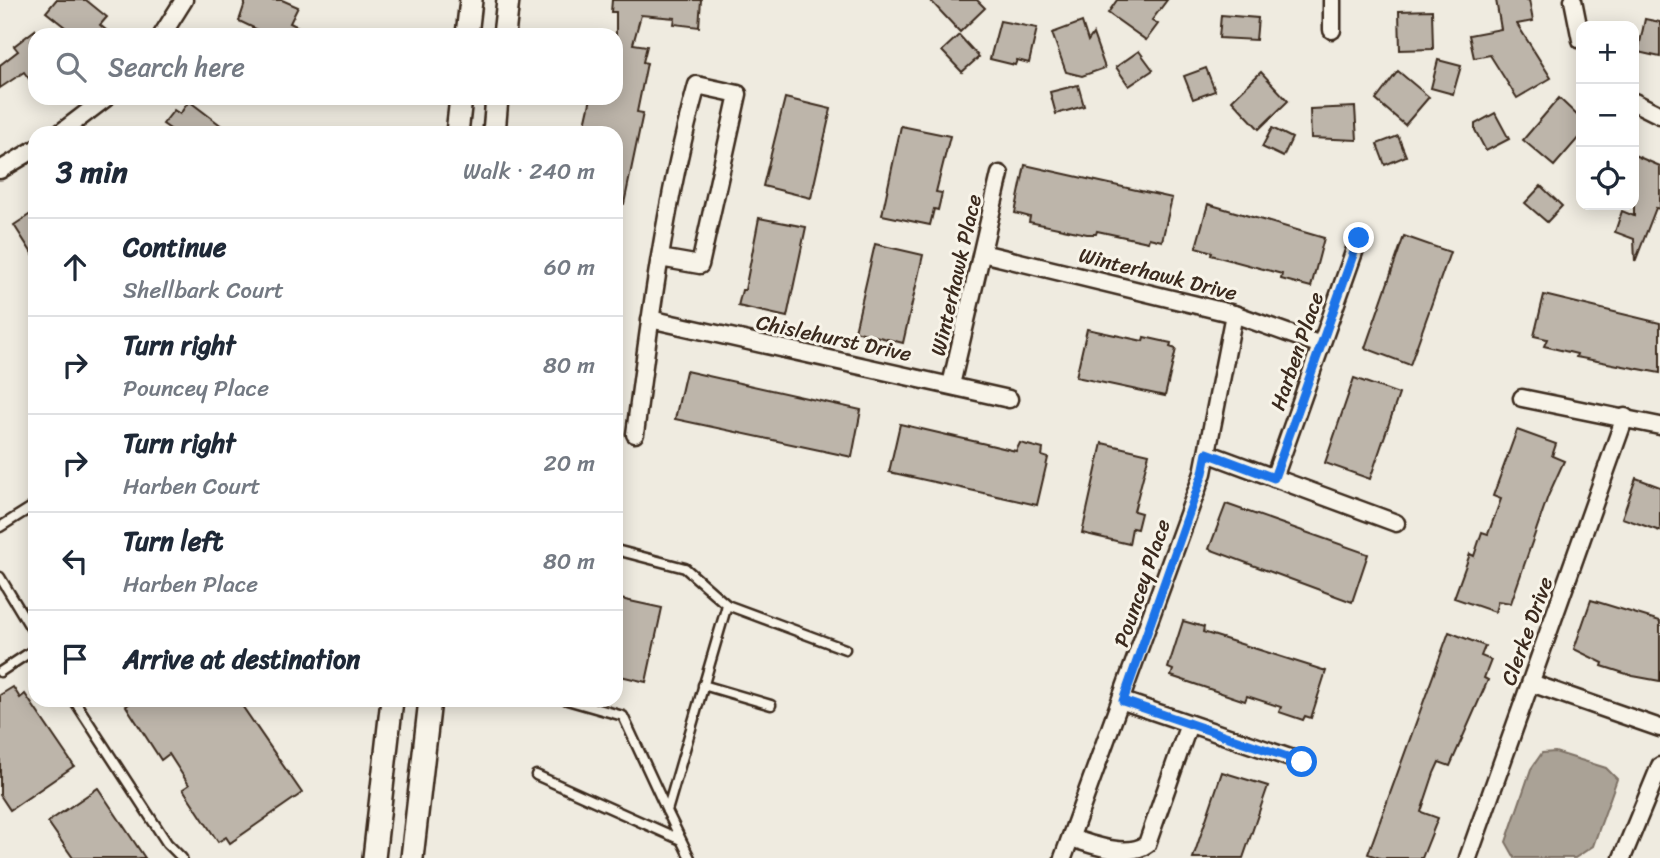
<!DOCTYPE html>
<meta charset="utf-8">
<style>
body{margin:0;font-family:Sriracha,sans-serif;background:#f6f6f7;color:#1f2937}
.controls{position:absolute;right:21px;top:21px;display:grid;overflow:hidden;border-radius:14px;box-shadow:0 4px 18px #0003}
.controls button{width:63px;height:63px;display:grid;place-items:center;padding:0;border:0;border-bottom:2px solid #e0e1e3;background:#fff;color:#1f2937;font:35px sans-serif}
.stop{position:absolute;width:21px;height:21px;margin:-16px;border:5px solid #1a73e8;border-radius:50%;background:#fff}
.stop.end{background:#1a73e8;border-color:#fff;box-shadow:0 2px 7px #0008}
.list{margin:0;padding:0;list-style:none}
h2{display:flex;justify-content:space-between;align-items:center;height:91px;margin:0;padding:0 28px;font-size:30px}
h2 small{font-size:23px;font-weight:400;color:#747a83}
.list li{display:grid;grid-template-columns:46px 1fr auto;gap:21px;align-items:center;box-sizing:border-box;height:98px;padding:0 28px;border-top:2px solid #e0e1e3}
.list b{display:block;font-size:26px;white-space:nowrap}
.list p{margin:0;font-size:23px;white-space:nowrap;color:#747a83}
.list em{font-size:23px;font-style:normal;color:#747a83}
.icon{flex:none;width:38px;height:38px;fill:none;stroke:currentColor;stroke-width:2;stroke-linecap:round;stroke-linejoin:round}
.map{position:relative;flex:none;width:1660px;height:858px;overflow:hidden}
.search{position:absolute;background:#fff;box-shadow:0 4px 18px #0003;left:28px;top:28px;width:595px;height:77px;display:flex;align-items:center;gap:18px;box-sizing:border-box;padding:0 24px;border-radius:21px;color:#747a83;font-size:26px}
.panel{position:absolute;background:#fff;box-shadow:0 4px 18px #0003;left:28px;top:126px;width:595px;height:581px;border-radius:21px}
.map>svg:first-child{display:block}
</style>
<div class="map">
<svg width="1660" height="858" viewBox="0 0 1660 858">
<rect width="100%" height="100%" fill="#efebe0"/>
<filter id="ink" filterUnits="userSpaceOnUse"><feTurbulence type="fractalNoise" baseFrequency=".0143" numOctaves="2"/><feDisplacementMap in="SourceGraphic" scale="14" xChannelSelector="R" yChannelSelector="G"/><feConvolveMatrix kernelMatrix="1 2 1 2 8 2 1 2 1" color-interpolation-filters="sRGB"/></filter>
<g filter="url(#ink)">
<path fill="#aaa296" stroke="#7e7266" stroke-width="2" d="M 1555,752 L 1606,768 L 1617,779 L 1593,846 L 1575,858 L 1515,858 L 1506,842 L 1531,769 L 1542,753 Z"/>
<g fill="#bdb5aa" stroke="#3b2a1e" stroke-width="2">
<path d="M 56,0 L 86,0 L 107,17 L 100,25 L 112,35 L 75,35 L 46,12 Z"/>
<path d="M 246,0 L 282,0 L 298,7 L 290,23 L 315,35 L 253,35 L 256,29 L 239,21 Z"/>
<path d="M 612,0 L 701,0 L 699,27 L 674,24 L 675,18 L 641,15 L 633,44 L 647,46 L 643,62 L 647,63 L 637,112 L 643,113 L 624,204 L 616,203 L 616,133 L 583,133 L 591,98 L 616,98 L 616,12 L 611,12 Z"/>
<path d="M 930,0 L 977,0 L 985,8 L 960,32 Z"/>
<path d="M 1117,0 L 1167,0 L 1152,20 L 1158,24 L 1146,40 L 1108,13 Z"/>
<path d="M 1496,0 L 1529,0 L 1533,21 L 1517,24 L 1551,78 L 1517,98 L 1490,55 L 1474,58 L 1469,35 L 1501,29 Z"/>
<path d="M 1432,10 L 1433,49 L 1400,50 L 1399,11 Z"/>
<path d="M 1221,15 L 1258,18 L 1256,40 L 1219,38 Z"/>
<path d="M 1645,19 L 1660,22 L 1660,57 L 1638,52 Z"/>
<path d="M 1000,21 L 1037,28 L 1029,63 L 1017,60 L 1015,65 L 990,59 Z"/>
<path d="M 1082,22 L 1088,41 L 1093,34 L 1105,68 L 1082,76 L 1066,72 L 1052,33 Z"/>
<path d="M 35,30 L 35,87 L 24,72 L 0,88 L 0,65 L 18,51 L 14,46 Z"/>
<path d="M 959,35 L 979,57 L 962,72 L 942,51 Z"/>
<path d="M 1139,51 L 1153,70 L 1129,86 L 1116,67 Z"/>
<path d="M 1438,60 L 1461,66 L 1453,94 L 1431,88 Z"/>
<path d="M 1206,68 L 1215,91 L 1193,99 L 1184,76 Z"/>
<path d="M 1398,71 L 1429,97 L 1405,125 L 1376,100 Z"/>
<path d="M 1261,72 L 1288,101 L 1259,129 L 1232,100 Z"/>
<path d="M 1078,85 L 1084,106 L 1056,114 L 1050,92 Z"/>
<path d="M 785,98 L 831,109 L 811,198 L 763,186 Z"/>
<path d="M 1559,98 L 1581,119 L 1581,135 L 1554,166 L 1523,140 Z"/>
<path d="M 189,101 L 231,133 L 176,133 L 163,124 L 174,110 L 180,114 Z"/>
<path d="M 1355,107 L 1357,140 L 1311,138 L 1310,109 Z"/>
<path d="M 1495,113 L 1509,139 L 1486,151 L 1475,130 L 1475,124 Z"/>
<path d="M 901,126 L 950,136 L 936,192 L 942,193 L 938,210 L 934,209 L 930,225 L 882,215 Z"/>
<path d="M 1272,128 L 1292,138 L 1283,157 L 1262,147 Z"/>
<path d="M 1398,136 L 1406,156 L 1385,165 L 1377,144 Z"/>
<path d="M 1634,155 L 1660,166 L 1660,209 L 1656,208 L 1635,262 L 1634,239 L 1615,232 L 1622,211 L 1634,216 Z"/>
<path d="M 1025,165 L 1172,198 L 1162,241 L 1149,238 L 1148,242 L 1097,231 L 1096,234 L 1087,234 L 1029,222 L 1030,217 L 1015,213 Z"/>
<path d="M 1541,186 L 1562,206 L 1547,222 L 1525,203 Z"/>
<path d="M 1208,204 L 1324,238 L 1311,287 L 1281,279 L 1282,274 L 1211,255 L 1212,252 L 1196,247 Z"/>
<path d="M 35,211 L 35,258 L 14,225 Z"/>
<path d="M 759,218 L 806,227 L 787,317 L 738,306 L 742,290 L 745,290 Z"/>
<path d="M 1404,236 L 1450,252 L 1410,365 L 1365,348 Z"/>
<path d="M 875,244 L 923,255 L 903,343 L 855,331 Z"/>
<path d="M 1544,295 L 1660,323 L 1660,373 L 1576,357 L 1577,354 L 1544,346 L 1547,339 L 1534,336 Z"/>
<path d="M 1087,329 L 1143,341 L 1144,337 L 1171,343 L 1170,347 L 1176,349 L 1165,396 L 1076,377 Z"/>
<path d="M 686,371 L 861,410 L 852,457 L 675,419 Z"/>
<path d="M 1354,378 L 1399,394 L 1370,479 L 1325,463 Z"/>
<path d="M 900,424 L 1016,451 L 1020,443 L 1043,449 L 1042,456 L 1048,458 L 1037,505 L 889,472 Z"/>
<path d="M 1517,430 L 1556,444 L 1552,456 L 1564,461 L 1548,496 L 1511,603 L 1498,601 L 1495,612 L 1454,598 L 1470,554 L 1474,556 L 1482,532 L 1488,534 L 1501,499 L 1493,496 Z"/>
<path d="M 1102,443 L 1149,454 L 1134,511 L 1141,513 L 1137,529 L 1132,528 L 1129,544 L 1082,533 Z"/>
<path d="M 1636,478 L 1660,487 L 1660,531 L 1622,518 Z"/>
<path d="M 1226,504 L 1368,554 L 1352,602 L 1209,549 Z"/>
<path d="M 616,598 L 662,608 L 646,682 L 616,675 Z"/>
<path d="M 1591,600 L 1660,621 L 1660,681 L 1633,676 L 1602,666 L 1603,663 L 1574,649 Z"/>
<path d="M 1183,621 L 1204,627 L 1203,632 L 1326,671 L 1311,718 L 1305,716 L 1303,720 L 1279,712 L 1281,707 L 1247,696 L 1245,701 L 1171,676 L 1173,670 L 1168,668 Z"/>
<path d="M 1449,632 L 1485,646 L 1481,656 L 1491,660 L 1484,678 L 1488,680 L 1450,766 L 1439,762 L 1434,773 L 1421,812 L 1438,818 L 1422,858 L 1380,858 L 1368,854 Z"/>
<path d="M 13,687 L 20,698 L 25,694 L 74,766 L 10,810 L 0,795 L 0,695 Z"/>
<path d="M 135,700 L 238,700 L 302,793 L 230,843 L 226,837 L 218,842 L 183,789 L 189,785 L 169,754 L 161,760 L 126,706 Z"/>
<path d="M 1222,772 L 1268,786 L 1243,858 L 1193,858 Z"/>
<path d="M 98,788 L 145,858 L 73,858 L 48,822 Z"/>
</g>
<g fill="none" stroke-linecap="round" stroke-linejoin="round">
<defs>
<g id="service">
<path d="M 0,527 L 35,505"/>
<path d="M 616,550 L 685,568 L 727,605 L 845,649"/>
<path d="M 0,577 L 35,635"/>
<path d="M 0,672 L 35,649"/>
<path d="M 703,685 L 771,705"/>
<path d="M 74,700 L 167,843 L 182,858"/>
<path d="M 567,700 L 623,716 L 667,811"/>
<path d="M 536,775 L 679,839"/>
<path d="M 690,858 L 667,811 L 727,605"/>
</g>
<g id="minor">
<path d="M 1332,0 L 1332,30"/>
<path d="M 1573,0 L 1581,40"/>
<path d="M 162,35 L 184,0"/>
<path d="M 1634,102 L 1660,115"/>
<path d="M 60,133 L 106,98"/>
<path d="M 0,170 L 35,149"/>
<path d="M 982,253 L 1234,314 L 1321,345"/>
<path d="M 650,319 L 1009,399"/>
<path d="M 951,385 L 1000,174"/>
<path d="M 1522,398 L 1660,426"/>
<path d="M 635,434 C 650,317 665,200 697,85 L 738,94 L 700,265 L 660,258"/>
<path d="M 1207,453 L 1396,523"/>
<path d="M 1274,478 L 1359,238"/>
<path d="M 1531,683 L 1660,728"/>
<path d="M 1123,701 L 1302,762"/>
<path d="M 1071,838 C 1095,846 1129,858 1147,844 L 1189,724"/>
<path d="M 1063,858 L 1203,473 L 1234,314"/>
<path d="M 1468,858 L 1625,417"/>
<path d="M 1622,858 L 1660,766"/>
</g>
<g id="tertiary">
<path d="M 467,35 L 471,0"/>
<path d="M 504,35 L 508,0"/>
<path d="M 457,133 L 461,98"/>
<path d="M 494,133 L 497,98"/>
<path d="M 374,858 L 392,700"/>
<path d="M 412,858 L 430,700"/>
</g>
</defs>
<use href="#service" stroke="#3b2a1e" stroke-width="13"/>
<use href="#minor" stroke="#3b2a1e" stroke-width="21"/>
<use href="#tertiary" stroke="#3b2a1e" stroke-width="26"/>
<use href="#service" stroke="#f7f3e8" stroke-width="8"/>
<use href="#minor" stroke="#f7f3e8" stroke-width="16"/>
<use href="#tertiary" stroke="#f7f3e8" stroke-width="21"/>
</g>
</g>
<g fill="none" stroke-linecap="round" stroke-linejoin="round" filter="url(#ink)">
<path stroke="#1a73e8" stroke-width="9" d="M 1302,762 L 1123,701 L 1203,473 L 1207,453 L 1274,478 L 1359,238"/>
</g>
<g text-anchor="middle" stroke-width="6" stroke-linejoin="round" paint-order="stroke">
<g font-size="21" fill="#3b2a1e" stroke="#f7f3e8">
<text transform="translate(1158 274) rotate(14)" y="7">Winterhawk Drive</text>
<text transform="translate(956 275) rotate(-77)" y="7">Winterhawk Place</text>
<text transform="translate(834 338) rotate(12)" y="7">Chislehurst Drive</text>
<text transform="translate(1297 351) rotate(-71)" y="7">Harben Place</text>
<text transform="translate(1142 583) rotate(-71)" y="7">Pouncey Place</text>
<text transform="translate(1527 631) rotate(-70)" y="7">Clerke Drive</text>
</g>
</g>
</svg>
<div class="controls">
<button>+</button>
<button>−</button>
<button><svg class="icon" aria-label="locate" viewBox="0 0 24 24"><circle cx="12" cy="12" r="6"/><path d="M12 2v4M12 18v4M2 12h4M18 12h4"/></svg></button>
</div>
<div class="stop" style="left:1302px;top:762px"></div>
<div class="stop end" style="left:1359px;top:238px"></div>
<div class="search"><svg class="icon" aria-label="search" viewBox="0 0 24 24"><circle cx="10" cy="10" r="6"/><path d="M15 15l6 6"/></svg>Search here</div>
<section class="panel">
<h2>3 min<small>Walk · 240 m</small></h2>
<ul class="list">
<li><svg class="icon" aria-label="ahead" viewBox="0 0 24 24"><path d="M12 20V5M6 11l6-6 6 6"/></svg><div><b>Continue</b><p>Shellbark Court</p></div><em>60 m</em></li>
<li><svg class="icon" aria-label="right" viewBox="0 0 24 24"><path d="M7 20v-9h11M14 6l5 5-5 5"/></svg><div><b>Turn right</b><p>Pouncey Place</p></div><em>80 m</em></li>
<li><svg class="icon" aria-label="right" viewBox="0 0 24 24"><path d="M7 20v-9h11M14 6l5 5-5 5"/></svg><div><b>Turn right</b><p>Harben Court</p></div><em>20 m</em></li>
<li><svg class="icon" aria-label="left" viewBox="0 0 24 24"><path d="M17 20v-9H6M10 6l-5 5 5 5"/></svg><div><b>Turn left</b><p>Harben Place</p></div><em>80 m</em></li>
<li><svg class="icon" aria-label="arrive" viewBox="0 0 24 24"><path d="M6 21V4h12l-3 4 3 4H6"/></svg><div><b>Arrive at destination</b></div></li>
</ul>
</section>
</div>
